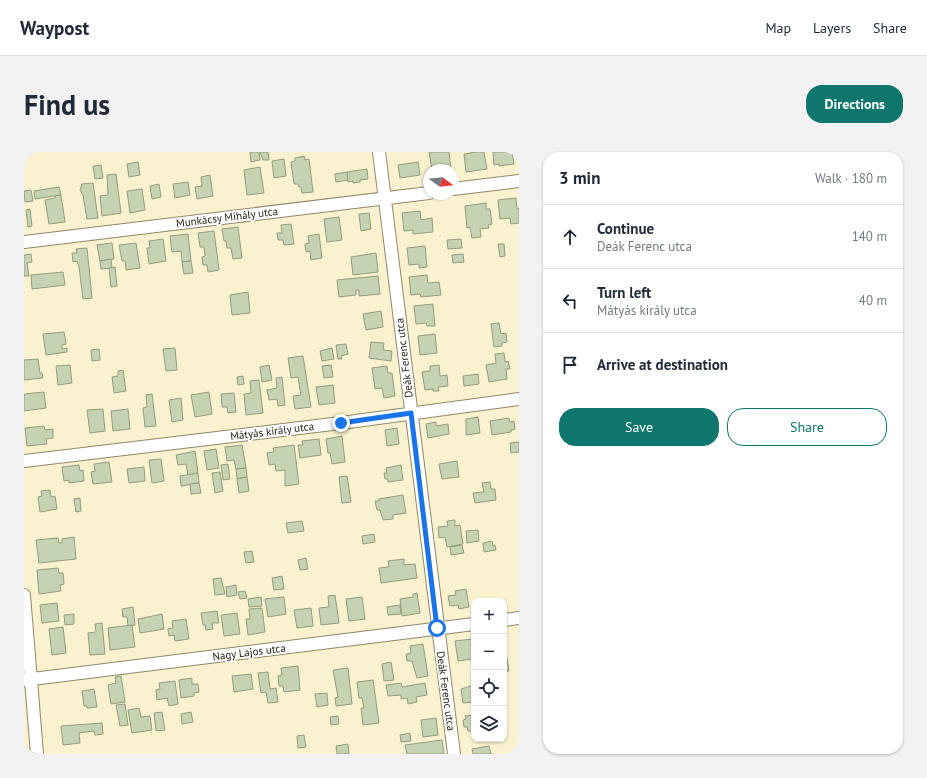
<!DOCTYPE html>
<meta charset="utf-8">
<style>
body{margin:0;font-family:"PT Sans",sans-serif;background:#f2f2f3;color:#1f2937}
.controls{position:absolute;right:12px;bottom:12px;display:grid;overflow:hidden;border-radius:8px;box-shadow:0 1px 3px #0004}
.controls button{width:36px;height:36px;display:grid;place-items:center;padding:0;border:0;border-bottom:1px solid #e0e1e3;background:#fff;color:#1f2937;font:20px sans-serif}
.compass{position:absolute;left:399px;top:12px;width:36px;height:36px;border-radius:50%;background:#fff;box-shadow:0 1px 3px #0004;rotate:105deg}
.stop{position:absolute;width:12px;height:12px;margin:-9px;border:3px solid #1a73e8;border-radius:50%;background:#fff}
.stop.end{background:#1a73e8;border-color:#fff;box-shadow:0 1px 4px #0008}
.list{margin:0;padding:0;list-style:none}
h2{display:flex;justify-content:space-between;align-items:center;height:52px;margin:0;padding:0 16px;font-size:17px}
h2 small{font-size:13px;font-weight:400;color:#747a83}
.list li{display:grid;grid-template-columns:26px 1fr auto;gap:12px;align-items:center;box-sizing:border-box;height:64px;padding:0 16px;border-top:1px solid #e0e1e3}
.list b{display:block;font-size:15px;white-space:nowrap}
.list p{margin:0;font-size:13px;white-space:nowrap;color:#747a83}
.list em{font-size:13px;font-style:normal;color:#747a83}
.actions{display:flex;gap:8px;padding:12px 16px}
.actions a{flex:1;padding:9px 0;border:1px solid #0f766e;border-radius:16px;text-align:center;font-size:14px;color:#0f766e}
.actions .main{background:#0f766e;color:#fff}
.icon{flex:none;width:22px;height:22px;fill:none;stroke:currentColor;stroke-width:2;stroke-linecap:round;stroke-linejoin:round}
.map{position:relative;flex:none;width:495px;height:602px;overflow:hidden;border-radius:16px}
header{display:flex;align-items:center;gap:24px;box-sizing:border-box;height:56px;padding:0 20px;background:#fff;border-bottom:1px solid #e0e1e3}
header strong{font-size:19px}
nav{display:flex;gap:22px;margin-inline-start:auto;font-size:14px}
.intro{display:flex;align-items:center;justify-content:space-between;box-sizing:border-box;height:96px;padding:0 24px}
h1{margin:0;font-size:28px}
.button{padding:10px 18px;border-radius:16px;background:#0f766e;color:#fff;font-size:14px;font-weight:700}
main{display:flex;gap:24px;padding:0 24px}
aside{flex:1;background:#fff;border-radius:16px;box-shadow:0 1px 3px #0004}
.map>svg:first-child{display:block}
</style>
<header>
<strong>Waypost</strong>
<nav><a>Map</a><a>Layers</a><a>Share</a></nav>
</header>
<div class="intro"><h1>Find us</h1><a class="button">Directions</a></div>
<main>
<div class="map">
<svg width="495" height="602" viewBox="0 0 495 602">
<rect width="100%" height="100%" fill="#faf2cf"/>
<g fill="#c6d3b2" stroke="#919d7e">
<path d="M 226,0 L 235,0 L 236,8 L 227,10 Z"/>
<path d="M 236,0 L 244,0 L 245,8 L 239,8 Z"/>
<path d="M 405,0 L 425,0 L 427,18 L 408,18 Z"/>
<path d="M 452,0 L 460,0 L 463,17 L 442,20 L 440,2 Z"/>
<path d="M 469,0 L 488,0 L 490,12 L 475,14 L 475,12 L 470,13 Z"/>
<path d="M 280,4 L 281,8 L 285,7 L 289,40 L 278,41 L 277,35 L 275,35 L 274,32 L 270,32 L 267,10 L 271,9 L 271,6 Z"/>
<path d="M 260,7 L 262,24 L 250,26 L 248,9 Z"/>
<path d="M 114,10 L 116,23 L 105,25 L 103,12 Z"/>
<path d="M 394,10 L 396,23 L 376,26 L 374,13 Z"/>
<path d="M 77,13 L 79,26 L 71,27 L 69,14 Z"/>
<path d="M 236,15 L 240,41 L 223,43 L 220,18 Z"/>
<path d="M 343,17 L 344,27 L 336,28 L 336,30 L 329,31 L 329,29 L 324,30 L 323,20 Z"/>
<path d="M 323,20 L 324,28 L 312,30 L 311,22 Z"/>
<path d="M 92,22 L 97,61 L 78,64 L 76,44 L 84,43 L 83,23 Z"/>
<path d="M 186,23 L 189,44 L 173,47 L 171,35 L 178,34 L 177,25 Z"/>
<path d="M 164,30 L 166,43 L 151,46 L 149,32 Z"/>
<path d="M 69,31 L 74,66 L 63,67 L 59,43 L 56,38 L 58,32 Z"/>
<path d="M 135,32 L 137,45 L 128,47 L 126,34 Z"/>
<path d="M 35,35 L 37,43 L 11,47 L 10,39 Z"/>
<path d="M 118,37 L 121,58 L 106,61 L 103,39 Z"/>
<path d="M 7,38 L 9,49 L 1,50 L 0,39 Z"/>
<path d="M 37,43 L 41,70 L 25,72 L 21,48 L 31,46 L 31,44 Z"/>
<path d="M 492,46 L 493,57 L 495,56 L 495,71 L 487,72 L 486,66 L 476,67 L 474,48 Z"/>
<path d="M 462,51 L 462,57 L 466,57 L 468,72 L 464,73 L 465,76 L 456,77 L 457,85 L 448,86 L 446,75 L 443,76 L 441,54 Z"/>
<path d="M 6,57 L 8,74 L 4,75 L 2,58 Z"/>
<path d="M 396,59 L 397,68 L 408,66 L 409,80 L 389,82 L 389,78 L 380,79 L 378,61 Z"/>
<path d="M 345,61 L 347,77 L 337,79 L 335,62 Z"/>
<path d="M 315,65 L 318,88 L 303,90 L 300,67 Z"/>
<path d="M 267,72 L 270,92 L 260,93 L 259,88 L 254,88 L 253,81 L 258,81 L 257,73 Z"/>
<path d="M 214,75 L 218,106 L 209,107 L 207,96 L 203,96 L 202,89 L 200,89 L 198,77 Z"/>
<path d="M 190,79 L 195,118 L 184,120 L 183,113 L 179,113 L 178,105 L 181,104 L 180,95 L 176,95 L 174,81 Z"/>
<path d="M 164,82 L 167,109 L 158,110 L 157,99 L 148,100 L 146,84 Z"/>
<path d="M 295,82 L 298,106 L 287,108 L 286,99 L 282,100 L 281,92 L 285,91 L 284,84 Z"/>
<path d="M 139,87 L 142,109 L 125,112 L 123,96 L 126,96 L 125,89 Z"/>
<path d="M 437,87 L 438,96 L 424,97 L 423,88 Z"/>
<path d="M 88,91 L 90,107 L 76,109 L 73,93 Z"/>
<path d="M 112,91 L 116,116 L 102,118 L 101,109 L 98,109 L 95,93 Z"/>
<path d="M 474,92 L 480,92 L 481,104 L 476,105 Z"/>
<path d="M 401,94 L 403,115 L 395,116 L 395,112 L 385,113 L 383,96 Z"/>
<path d="M 63,96 L 68,146 L 59,147 L 55,115 L 53,109 L 49,110 L 48,101 L 53,101 L 52,97 Z"/>
<path d="M 352,101 L 354,120 L 329,123 L 327,105 Z"/>
<path d="M 7,102 L 8,110 L 3,111 L 5,124 L 0,124 L 0,103 Z"/>
<path d="M 439,102 L 440,110 L 429,111 L 428,103 Z"/>
<path d="M 87,107 L 88,116 L 77,117 L 76,109 Z"/>
<path d="M 167,109 L 169,121 L 160,122 L 158,110 Z"/>
<path d="M 91,115 L 93,134 L 87,135 L 85,116 Z"/>
<path d="M 39,120 L 41,133 L 8,137 L 7,123 Z"/>
<path d="M 403,123 L 404,131 L 415,130 L 417,143 L 397,145 L 396,142 L 387,143 L 385,125 Z"/>
<path d="M 354,124 L 356,142 L 335,144 L 335,138 L 332,138 L 332,143 L 315,145 L 313,128 Z"/>
<path d="M 224,140 L 226,161 L 208,163 L 206,143 Z"/>
<path d="M 409,152 L 411,174 L 403,174 L 402,171 L 392,172 L 390,154 Z"/>
<path d="M 357,159 L 359,175 L 342,178 L 339,162 Z"/>
<path d="M 475,171 L 477,182 L 482,181 L 483,190 L 478,191 L 478,194 L 470,195 L 467,172 Z"/>
<path d="M 40,180 L 42,192 L 38,193 L 38,197 L 43,196 L 43,200 L 22,203 L 19,182 Z"/>
<path d="M 411,182 L 413,201 L 396,203 L 394,184 Z"/>
<path d="M 347,190 L 360,191 L 359,198 L 368,199 L 367,209 L 345,206 Z"/>
<path d="M 322,192 L 324,202 L 317,204 L 318,207 L 314,207 L 312,193 Z"/>
<path d="M 151,196 L 153,218 L 142,219 L 139,197 Z"/>
<path d="M 308,196 L 310,207 L 298,209 L 296,199 Z"/>
<path d="M 75,197 L 76,208 L 68,209 L 67,198 Z"/>
<path d="M 480,201 L 481,210 L 484,209 L 486,217 L 482,217 L 483,227 L 465,230 L 462,213 L 472,211 L 471,202 Z"/>
<path d="M 279,204 L 287,255 L 271,257 L 269,244 L 277,243 L 274,225 L 267,226 L 264,206 Z"/>
<path d="M 14,207 L 16,221 L 18,221 L 19,226 L 0,228 L 0,208 Z"/>
<path d="M 46,213 L 48,231 L 34,233 L 32,214 Z"/>
<path d="M 245,213 L 248,228 L 238,230 L 236,215 Z"/>
<path d="M 307,213 L 309,225 L 300,226 L 298,214 Z"/>
<path d="M 415,213 L 416,224 L 423,223 L 424,234 L 414,235 L 415,239 L 409,239 L 409,237 L 401,238 L 398,220 L 406,219 L 406,214 Z"/>
<path d="M 363,214 L 364,221 L 368,221 L 371,244 L 360,246 L 358,236 L 351,237 L 348,216 Z"/>
<path d="M 99,218 L 102,239 L 90,241 L 88,225 L 94,224 L 94,219 Z"/>
<path d="M 454,222 L 455,232 L 440,234 L 439,224 Z"/>
<path d="M 219,224 L 220,232 L 214,233 L 213,225 Z"/>
<path d="M 258,225 L 261,253 L 254,254 L 253,247 L 245,248 L 243,238 L 253,236 L 252,226 Z"/>
<path d="M 235,228 L 239,261 L 222,263 L 220,242 L 227,241 L 226,229 Z"/>
<path d="M 309,233 L 311,251 L 295,253 L 292,235 Z"/>
<path d="M 20,240 L 22,256 L 0,259 L 0,242 Z"/>
<path d="M 185,240 L 188,262 L 171,265 L 167,243 Z"/>
<path d="M 210,241 L 212,260 L 204,261 L 203,255 L 198,255 L 197,242 Z"/>
<path d="M 128,242 L 132,274 L 121,275 L 119,256 L 123,255 L 122,243 Z"/>
<path d="M 157,246 L 159,268 L 148,270 L 145,248 Z"/>
<path d="M 79,257 L 81,279 L 66,281 L 63,258 Z"/>
<path d="M 104,257 L 106,277 L 89,279 L 87,259 Z"/>
<path d="M 454,265 L 456,281 L 442,283 L 442,267 Z"/>
<path d="M 485,266 L 486,270 L 490,269 L 491,277 L 487,278 L 487,280 L 468,283 L 466,269 Z"/>
<path d="M 412,270 L 412,274 L 424,272 L 425,282 L 404,286 L 402,272 Z"/>
<path d="M 20,274 L 21,278 L 29,277 L 29,286 L 22,287 L 23,292 L 3,294 L 1,276 Z"/>
<path d="M 373,276 L 375,292 L 363,294 L 361,278 Z"/>
<path d="M 318,284 L 321,310 L 308,312 L 306,301 L 304,301 L 302,287 Z"/>
<path d="M 295,287 L 297,303 L 276,306 L 274,293 L 279,293 L 278,289 Z"/>
<path d="M 495,290 L 495,300 L 487,301 L 486,291 Z"/>
<path d="M 218,293 L 222,316 L 212,317 L 210,308 L 203,309 L 201,295 Z"/>
<path d="M 270,293 L 275,332 L 261,334 L 261,318 L 252,319 L 251,312 L 245,313 L 243,301 L 250,300 L 249,296 Z"/>
<path d="M 192,297 L 195,316 L 183,318 L 180,299 Z"/>
<path d="M 171,299 L 174,321 L 164,323 L 162,312 L 154,313 L 152,303 Z"/>
<path d="M 137,307 L 140,329 L 128,331 L 125,308 Z"/>
<path d="M 433,309 L 435,325 L 418,327 L 415,312 Z"/>
<path d="M 85,310 L 88,330 L 69,332 L 67,320 L 71,319 L 70,312 Z"/>
<path d="M 204,312 L 206,327 L 199,328 L 197,313 Z"/>
<path d="M 55,313 L 56,319 L 59,318 L 60,329 L 45,331 L 45,328 L 40,329 L 38,315 Z"/>
<path d="M 377,313 L 379,328 L 364,330 L 364,327 L 361,327 L 360,321 L 363,321 L 362,316 Z"/>
<path d="M 120,315 L 121,329 L 105,331 L 103,317 Z"/>
<path d="M 222,316 L 223,325 L 213,327 L 212,317 Z"/>
<path d="M 196,320 L 199,339 L 191,341 L 188,321 Z"/>
<path d="M 174,321 L 175,331 L 157,334 L 156,324 Z"/>
<path d="M 323,324 L 327,350 L 318,351 L 315,325 Z"/>
<path d="M 223,325 L 225,339 L 215,341 L 213,327 Z"/>
<path d="M 466,330 L 467,337 L 471,337 L 472,348 L 451,351 L 449,341 L 460,340 L 458,331 Z"/>
<path d="M 175,331 L 177,341 L 167,342 L 166,332 Z"/>
<path d="M 26,338 L 27,345 L 31,344 L 33,357 L 16,360 L 14,345 L 18,344 L 17,339 Z"/>
<path d="M 379,343 L 382,361 L 369,363 L 369,367 L 359,368 L 356,358 L 353,358 L 351,349 L 355,349 L 355,347 Z"/>
<path d="M 56,346 L 57,359 L 52,360 L 50,347 Z"/>
<path d="M 431,368 L 431,374 L 436,373 L 439,392 L 423,395 L 421,385 L 415,386 L 414,375 L 424,374 L 423,369 Z"/>
<path d="M 278,369 L 280,379 L 264,381 L 262,371 Z"/>
<path d="M 454,378 L 455,389 L 443,391 L 442,379 Z"/>
<path d="M 350,382 L 351,390 L 339,392 L 338,384 Z"/>
<path d="M 50,385 L 52,407 L 15,411 L 12,388 L 34,386 L 35,391 L 38,391 L 38,387 Z"/>
<path d="M 468,389 L 469,394 L 471,393 L 472,398 L 460,400 L 459,391 Z"/>
<path d="M 438,393 L 440,401 L 427,403 L 426,395 Z"/>
<path d="M 228,399 L 230,410 L 222,411 L 220,400 Z"/>
<path d="M 282,406 L 284,417 L 276,418 L 274,408 Z"/>
<path d="M 380,407 L 380,413 L 391,412 L 393,426 L 357,431 L 355,416 L 365,415 L 364,409 Z"/>
<path d="M 34,416 L 35,421 L 39,421 L 40,432 L 36,433 L 37,439 L 15,442 L 13,418 Z"/>
<path d="M 258,424 L 260,437 L 250,438 L 248,426 Z"/>
<path d="M 197,426 L 201,442 L 191,443 L 189,427 Z"/>
<path d="M 212,433 L 213,443 L 203,445 L 202,435 Z"/>
<path d="M 442,437 L 445,455 L 435,457 L 434,453 L 426,454 L 424,444 L 432,443 L 431,439 Z"/>
<path d="M 221,439 L 223,446 L 216,447 L 214,440 Z"/>
<path d="M 393,441 L 396,461 L 378,464 L 376,447 L 389,445 L 389,442 Z"/>
<path d="M 311,443 L 315,471 L 297,473 L 295,456 L 305,455 L 304,444 Z"/>
<path d="M 237,445 L 238,454 L 225,455 L 224,447 Z"/>
<path d="M 260,445 L 262,462 L 244,465 L 241,447 Z"/>
<path d="M 338,445 L 341,467 L 325,469 L 322,447 Z"/>
<path d="M 33,451 L 35,469 L 18,471 L 16,453 Z"/>
<path d="M 376,453 L 377,462 L 364,463 L 363,455 Z"/>
<path d="M 109,455 L 111,473 L 104,474 L 103,465 L 99,465 L 98,457 Z"/>
<path d="M 238,456 L 241,480 L 224,483 L 222,467 L 226,467 L 225,457 Z"/>
<path d="M 287,456 L 289,474 L 273,476 L 270,458 Z"/>
<path d="M 193,459 L 195,471 L 188,471 L 189,477 L 182,478 L 181,473 L 179,473 L 177,461 Z"/>
<path d="M 213,461 L 216,482 L 200,484 L 197,463 Z"/>
<path d="M 50,462 L 50,472 L 41,473 L 40,463 Z"/>
<path d="M 138,462 L 140,477 L 116,481 L 114,467 Z"/>
<path d="M 162,467 L 165,487 L 151,489 L 150,483 L 145,484 L 144,477 L 149,476 L 148,469 Z"/>
<path d="M 78,471 L 81,502 L 66,503 L 64,481 L 72,480 L 71,472 Z"/>
<path d="M 108,473 L 111,495 L 86,498 L 84,476 Z"/>
<path d="M 39,475 L 42,501 L 28,503 L 25,477 Z"/>
<path d="M 448,487 L 448,491 L 450,491 L 450,512 L 449,507 L 434,509 L 431,489 Z"/>
<path d="M 399,492 L 404,524 L 393,526 L 388,509 L 383,509 L 382,502 L 387,501 L 386,494 Z"/>
<path d="M 480,506 L 483,506 L 485,519 L 480,520 Z"/>
<path d="M 367,510 L 370,528 L 360,529 L 358,512 Z"/>
<path d="M 274,514 L 276,538 L 260,540 L 259,534 L 255,534 L 254,524 L 258,523 L 257,516 Z"/>
<path d="M 324,516 L 328,552 L 312,554 L 311,546 L 314,545 L 309,518 Z"/>
<path d="M 244,520 L 246,537 L 252,536 L 254,550 L 244,551 L 242,540 L 237,541 L 234,521 Z"/>
<path d="M 227,522 L 229,537 L 210,540 L 208,524 Z"/>
<path d="M 97,524 L 101,550 L 87,552 L 84,533 L 92,531 L 91,525 Z"/>
<path d="M 168,526 L 168,532 L 174,532 L 175,540 L 170,541 L 170,544 L 157,546 L 155,528 Z"/>
<path d="M 349,528 L 355,571 L 339,573 L 337,556 L 340,556 L 338,546 L 335,546 L 333,530 Z"/>
<path d="M 151,529 L 154,552 L 145,554 L 143,546 L 133,548 L 132,538 L 136,537 L 135,531 Z"/>
<path d="M 377,531 L 378,535 L 401,531 L 403,543 L 392,545 L 393,550 L 384,552 L 383,546 L 377,547 L 377,543 L 364,544 L 362,533 Z"/>
<path d="M 450,533 L 450,550 L 439,551 L 437,537 Z"/>
<path d="M 70,537 L 73,555 L 63,556 L 63,554 L 60,554 L 58,539 Z"/>
<path d="M 303,541 L 304,553 L 293,555 L 291,542 Z"/>
<path d="M 101,552 L 104,573 L 96,574 L 92,553 Z"/>
<path d="M 115,556 L 117,565 L 126,564 L 128,578 L 108,581 L 104,558 Z"/>
<path d="M 138,560 L 141,578 L 132,579 L 130,561 Z"/>
<path d="M 167,560 L 169,570 L 158,572 L 157,562 Z"/>
<path d="M 450,563 L 450,584 L 449,585 L 448,579 L 444,579 L 443,575 L 440,575 L 439,568 L 442,567 L 441,564 Z"/>
<path d="M 314,564 L 315,572 L 307,573 L 306,565 Z"/>
<path d="M 412,566 L 414,583 L 399,585 L 397,568 Z"/>
<path d="M 78,571 L 79,582 L 71,583 L 70,579 L 55,581 L 56,591 L 39,593 L 37,574 Z"/>
<path d="M 386,581 L 387,589 L 377,590 L 376,583 Z"/>
<path d="M 280,583 L 282,595 L 274,596 L 273,584 Z"/>
<path d="M 418,588 L 420,602 L 383,602 L 381,593 Z"/>
<path d="M 324,592 L 325,602 L 313,602 L 312,594 Z"/>
<path d="M 465,594 L 467,602 L 449,602 L 448,597 Z"/>
</g>
<g fill="none" stroke-linecap="round" stroke-linejoin="round">
<defs>
<g id="minor">
<path d="M 355,0 L 430,602"/>
<path d="M 429,37 L 495,29"/>
<path d="M 0,90 L 405,41"/>
<path d="M 0,309 L 317,271 L 495,247"/>
<path d="M 0,443 L 13,602"/>
<path d="M 480,468 L 495,466"/>
<path d="M 0,528 L 450,472"/>
</g>
</defs>
<use href="#minor" stroke="#8f8867" stroke-width="14"/>
<use href="#minor" stroke="#fff" stroke-width="12"/>
</g>
<g fill="none" stroke-linecap="round" stroke-linejoin="round">
<path stroke="#1a73e8" stroke-width="5" d="M 317,271 L 387,261 L 413,476"/>
</g>
<g text-anchor="middle" stroke-width="3.5" stroke-linejoin="round" paint-order="stroke">
<g font-size="11" fill="#242114" stroke="#fff">
<text transform="translate(203 65) rotate(-7)" y="4">Munkácsy Mihály utca</text>
<text transform="translate(380 206) rotate(-97)" y="4">Deák Ferenc utca</text>
<text transform="translate(248 279) rotate(-7)" y="4">Mátyás király utca</text>
<text transform="translate(225 500) rotate(-7)" y="4">Nagy Lajos utca</text>
<text transform="translate(422 539) rotate(82)" y="4">Deák Ferenc utca</text>
</g>
</g>
</svg>
<div class="controls">
<button>+</button>
<button>−</button>
<button><svg class="icon" aria-label="locate" viewBox="0 0 24 24"><circle cx="12" cy="12" r="6"/><path d="M12 2v4M12 18v4M2 12h4M18 12h4"/></svg></button>
<button><svg class="icon" aria-label="layers" viewBox="0 0 24 24"><path d="M12 4l9 5-9 5-9-5zM3 14l9 5 9-5"/></svg></button>
</div>
<svg class="compass" viewBox="-18 -18 36 36"><path d="M0-13l5 13h-10z" fill="#e53935"/><path d="M0 13l5-13h-10z" fill="#747a83"/></svg>
<div class="stop" style="left:413px;top:476px"></div>
<div class="stop end" style="left:317px;top:271px"></div>
</div>
<aside>
<h2>3 min<small>Walk · 180 m</small></h2>
<ul class="list">
<li><svg class="icon" aria-label="ahead" viewBox="0 0 24 24"><path d="M12 20V5M6 11l6-6 6 6"/></svg><div><b>Continue</b><p>Deák Ferenc utca</p></div><em>140 m</em></li>
<li><svg class="icon" aria-label="left" viewBox="0 0 24 24"><path d="M17 20v-9H6M10 6l-5 5 5 5"/></svg><div><b>Turn left</b><p>Mátyás király utca</p></div><em>40 m</em></li>
<li><svg class="icon" aria-label="arrive" viewBox="0 0 24 24"><path d="M6 21V4h12l-3 4 3 4H6"/></svg><div><b>Arrive at destination</b></div></li>
</ul>
<div class="actions"><a class="main">Save</a><a>Share</a></div>
</aside>
</main>
